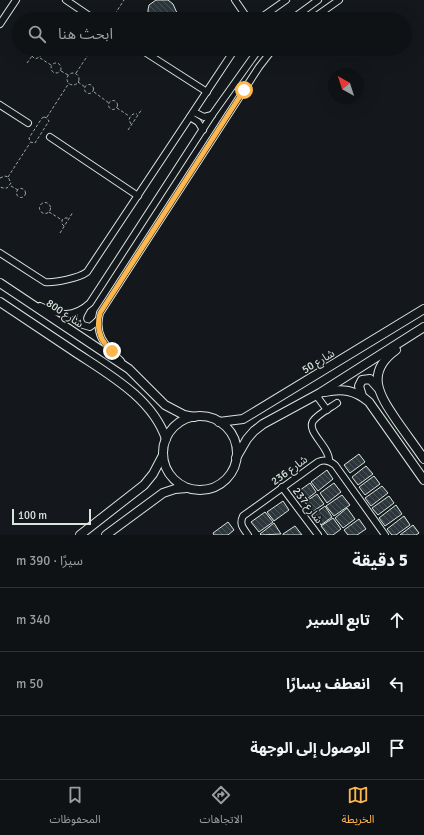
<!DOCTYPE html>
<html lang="ar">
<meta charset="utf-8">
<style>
body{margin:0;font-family:Signika,"Noto Sans Arabic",sans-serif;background:#181b1e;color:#f1f3f6;direction:rtl}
.compass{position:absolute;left:328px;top:68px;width:36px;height:36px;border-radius:50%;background:#0f1215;box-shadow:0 4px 16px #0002;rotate:321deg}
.scale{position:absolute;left:12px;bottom:10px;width:79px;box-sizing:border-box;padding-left:4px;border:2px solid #d8e6dc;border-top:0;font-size:11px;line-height:14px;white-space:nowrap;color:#d8e6dc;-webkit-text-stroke:3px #14181c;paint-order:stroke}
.stop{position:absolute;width:12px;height:12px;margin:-9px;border:3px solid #ffb74d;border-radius:50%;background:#fff}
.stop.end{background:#ffb74d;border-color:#fff;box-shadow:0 1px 4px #0008}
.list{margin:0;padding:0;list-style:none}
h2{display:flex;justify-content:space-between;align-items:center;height:52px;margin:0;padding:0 16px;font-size:17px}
h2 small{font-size:13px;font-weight:400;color:#9b9ea0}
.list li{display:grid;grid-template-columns:26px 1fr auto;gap:12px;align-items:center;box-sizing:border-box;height:64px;padding:0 16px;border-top:1px solid #2f3234}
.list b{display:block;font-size:15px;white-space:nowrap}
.list em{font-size:13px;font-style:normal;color:#9b9ea0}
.icon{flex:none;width:22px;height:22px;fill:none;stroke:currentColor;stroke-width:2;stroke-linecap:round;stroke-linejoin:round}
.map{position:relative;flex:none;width:424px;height:535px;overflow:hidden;direction:ltr}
.search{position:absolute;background:#0f1215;box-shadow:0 4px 16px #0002;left:12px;right:12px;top:12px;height:44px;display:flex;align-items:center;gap:10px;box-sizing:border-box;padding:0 14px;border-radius:22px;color:#9b9ea0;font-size:15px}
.sheet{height:244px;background:#0f1215}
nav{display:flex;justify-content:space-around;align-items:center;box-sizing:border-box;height:56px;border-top:1px solid #2f3234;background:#0f1215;font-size:11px;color:#9b9ea0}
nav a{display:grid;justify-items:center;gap:2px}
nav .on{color:#ffb74d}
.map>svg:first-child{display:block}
</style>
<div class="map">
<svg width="424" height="535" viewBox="0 0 424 535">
<defs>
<pattern id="building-back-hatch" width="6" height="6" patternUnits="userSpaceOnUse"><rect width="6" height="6" fill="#2c363c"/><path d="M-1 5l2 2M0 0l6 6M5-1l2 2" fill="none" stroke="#4a5358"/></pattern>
</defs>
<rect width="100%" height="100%" fill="#14181c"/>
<g fill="url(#building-back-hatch)" stroke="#d8e6dc">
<path d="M 156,0 L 168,0 L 173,4 L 177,13 L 175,19 L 148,19 L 148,10 L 149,5 Z"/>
<path d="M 359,454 L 365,462 L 350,473 L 344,465 Z"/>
<path d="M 366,466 L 373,474 L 358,485 L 352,477 Z"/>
<path d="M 327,470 L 333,479 L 318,491 L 311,482 Z"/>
<path d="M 374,476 L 380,484 L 365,495 L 359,487 Z"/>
<path d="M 310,483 L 316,492 L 303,502 L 296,493 Z"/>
<path d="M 334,483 L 341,492 L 327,503 L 320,493 Z"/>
<path d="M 382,486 L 388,493 L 371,506 L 365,498 Z"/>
<path d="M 317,494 L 324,504 L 312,512 L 305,502 Z"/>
<path d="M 342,495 L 350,505 L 334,516 L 326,506 Z"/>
<path d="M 389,496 L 394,503 L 378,515 L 372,508 Z"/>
<path d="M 283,501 L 289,510 L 274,521 L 267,512 Z"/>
<path d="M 396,505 L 402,514 L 385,526 L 379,518 Z"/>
<path d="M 325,506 L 332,517 L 321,525 L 314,514 Z"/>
<path d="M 347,508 L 355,519 L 343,528 L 335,518 Z"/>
<path d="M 265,512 L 273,522 L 259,532 L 251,522 Z"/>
<path d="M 404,516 L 410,525 L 396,535 L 392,535 L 387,529 Z"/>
<path d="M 333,518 L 341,529 L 333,535 L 328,535 L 321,526 Z"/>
<path d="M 359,519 L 366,529 L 357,535 L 348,535 L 344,530 Z"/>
<path d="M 228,522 L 234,530 L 228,535 L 214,535 L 213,533 Z"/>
<path d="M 274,523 L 281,534 L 261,535 L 260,534 Z"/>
<path d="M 413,525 L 419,533 L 416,535 L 400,535 Z"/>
<path d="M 295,526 L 302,535 L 283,535 L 283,534 Z"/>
</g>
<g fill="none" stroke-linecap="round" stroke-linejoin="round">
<defs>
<g id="minor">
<path d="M 66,0 L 94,19"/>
<path d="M 235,0 L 248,19"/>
<path d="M 259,19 L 286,0"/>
<path d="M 292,19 L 318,0"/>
<path d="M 312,19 L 339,0"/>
<path d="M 0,24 L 16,0"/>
<path d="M 140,49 L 207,92"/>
<path d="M 0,105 L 28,123"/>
<path d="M 194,112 L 204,117 L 212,115"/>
<path d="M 190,117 L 198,122 L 203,130"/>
<path d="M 50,137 L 138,196"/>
<path d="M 0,253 L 45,282 C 55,283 79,278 87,272 L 235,49"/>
<path d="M 40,306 C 59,315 73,319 90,303 L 212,115 L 259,49"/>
<path d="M 84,309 C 80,315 78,320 83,325 L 90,327 L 95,323 L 98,320"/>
<path d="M 121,361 C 106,346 94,336 100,313 L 259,67 L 273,49"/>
<path d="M 316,395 L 327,410"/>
<path d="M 329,461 C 330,447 306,432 313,421 C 318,414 330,408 337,403"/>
<path d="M 282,487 L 318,535"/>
<path d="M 248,535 C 243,528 239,524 243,516 L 318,462 C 324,459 329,460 335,465 L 385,535"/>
</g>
<g id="major">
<path d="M 0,283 L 129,369 L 165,405 L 184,415 L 194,417"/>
<path d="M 0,302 C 24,318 48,334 72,350 C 106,373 152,397 166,439"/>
<path d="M 396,350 C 364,373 380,396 397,421 C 406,434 415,446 424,459"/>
<path d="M 325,392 C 342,388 355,390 369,402 L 424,480"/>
<path d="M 362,396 L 359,386 L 362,380 L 370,379 L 378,388"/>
<circle cx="200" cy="453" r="37"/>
<path d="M 219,422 L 243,419 L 253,413 L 424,309"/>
<path d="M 236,458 L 247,439 L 254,431 L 263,424 L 320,393 L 424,327"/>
<path d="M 80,535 L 144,485 L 153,474 L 163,455"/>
<path d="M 106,535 L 163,493 L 175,489 L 187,488"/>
</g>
</defs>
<use href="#minor" stroke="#d8e6dc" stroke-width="8"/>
<use href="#major" stroke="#d8e6dc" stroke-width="10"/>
<g stroke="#9da8a2" stroke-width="1" stroke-dasharray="3 2" stroke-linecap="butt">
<path d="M 115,14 L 124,0"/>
<path d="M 107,19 L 110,15 L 113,14 L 116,15 L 117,19"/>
<path d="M 32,56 L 35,59 L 40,57 L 41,53 L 36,50"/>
<path d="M 40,58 L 51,65"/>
<path d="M 27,63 L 37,49"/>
<circle cx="56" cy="68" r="5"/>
<path d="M 61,71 L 68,75"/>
<path d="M 76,73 L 92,49"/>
<circle cx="73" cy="79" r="6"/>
<path d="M 78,82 L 85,87"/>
<circle cx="89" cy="89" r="4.5"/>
<path d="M 94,92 L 109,103"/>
<circle cx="113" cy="105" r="4.5"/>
<path d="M 117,108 L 129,116"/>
<path d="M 44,117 L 47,118 L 49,121 L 35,143 L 30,142 L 29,138 L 42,118 Z"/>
<path d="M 47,117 L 69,83"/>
<path d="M 131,124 L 129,120 L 130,117 L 133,114 L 137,114"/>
<path d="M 128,130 L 142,109"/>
<path d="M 8,177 L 30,143"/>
<path d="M 0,178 L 5,176 L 8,177 L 11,183 L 7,188 L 3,188 L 0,187"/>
<path d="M 11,186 L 18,190"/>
<circle cx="21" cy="193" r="4.5"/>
<circle cx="45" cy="208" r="5.5"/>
<path d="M 49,212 L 62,220"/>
<path d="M 64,226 L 62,224 L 62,220 L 65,218 L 69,218"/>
<path d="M 60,233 L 73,212"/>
</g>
<use href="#minor" stroke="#14181c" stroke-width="6"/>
<use href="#major" stroke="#14181c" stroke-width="8"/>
</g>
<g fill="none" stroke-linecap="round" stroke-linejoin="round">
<path stroke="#ffb74d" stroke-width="5" d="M 112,351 C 100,341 96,328 100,313 L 244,90"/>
</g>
<g text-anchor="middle" stroke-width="3" stroke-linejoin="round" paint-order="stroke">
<g font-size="11" fill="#d8e6dc" stroke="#14181c">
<text transform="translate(65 313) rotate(34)" y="4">شارع 800</text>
<text transform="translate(318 361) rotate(-31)" y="4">شارع 50</text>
<text transform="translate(289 470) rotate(-36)" y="4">شارع 236</text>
<text transform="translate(308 505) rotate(53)" y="4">شارع 237</text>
</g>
</g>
</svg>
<svg class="compass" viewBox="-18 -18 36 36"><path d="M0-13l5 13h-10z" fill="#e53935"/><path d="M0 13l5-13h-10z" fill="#9b9ea0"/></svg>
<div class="scale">100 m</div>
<div class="stop" style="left:244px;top:90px"></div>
<div class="stop end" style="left:112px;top:351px"></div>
<div class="search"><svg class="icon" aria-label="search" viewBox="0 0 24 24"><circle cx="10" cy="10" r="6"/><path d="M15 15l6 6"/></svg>ابحث هنا</div>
</div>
<section class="sheet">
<h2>5 دقيقة<small>سيرًا · 390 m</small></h2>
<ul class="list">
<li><svg class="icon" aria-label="ahead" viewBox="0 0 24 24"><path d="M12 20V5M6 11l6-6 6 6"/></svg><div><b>تابع السير</b></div><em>340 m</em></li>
<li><svg class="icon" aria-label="left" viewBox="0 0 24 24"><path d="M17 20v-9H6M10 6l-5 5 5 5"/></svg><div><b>انعطف يسارًا</b></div><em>50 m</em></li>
<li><svg class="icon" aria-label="arrive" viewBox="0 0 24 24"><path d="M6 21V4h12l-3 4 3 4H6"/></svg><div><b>الوصول إلى الوجهة</b></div></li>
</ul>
</section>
<nav>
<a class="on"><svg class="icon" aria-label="map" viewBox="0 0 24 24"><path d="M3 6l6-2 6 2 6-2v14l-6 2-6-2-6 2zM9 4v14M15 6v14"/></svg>الخريطة</a>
<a><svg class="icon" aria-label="directions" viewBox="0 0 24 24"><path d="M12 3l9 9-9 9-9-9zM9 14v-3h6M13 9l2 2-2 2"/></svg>الاتجاهات</a>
<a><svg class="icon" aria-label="saved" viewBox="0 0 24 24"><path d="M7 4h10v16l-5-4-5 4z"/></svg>المحفوظات</a>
</nav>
